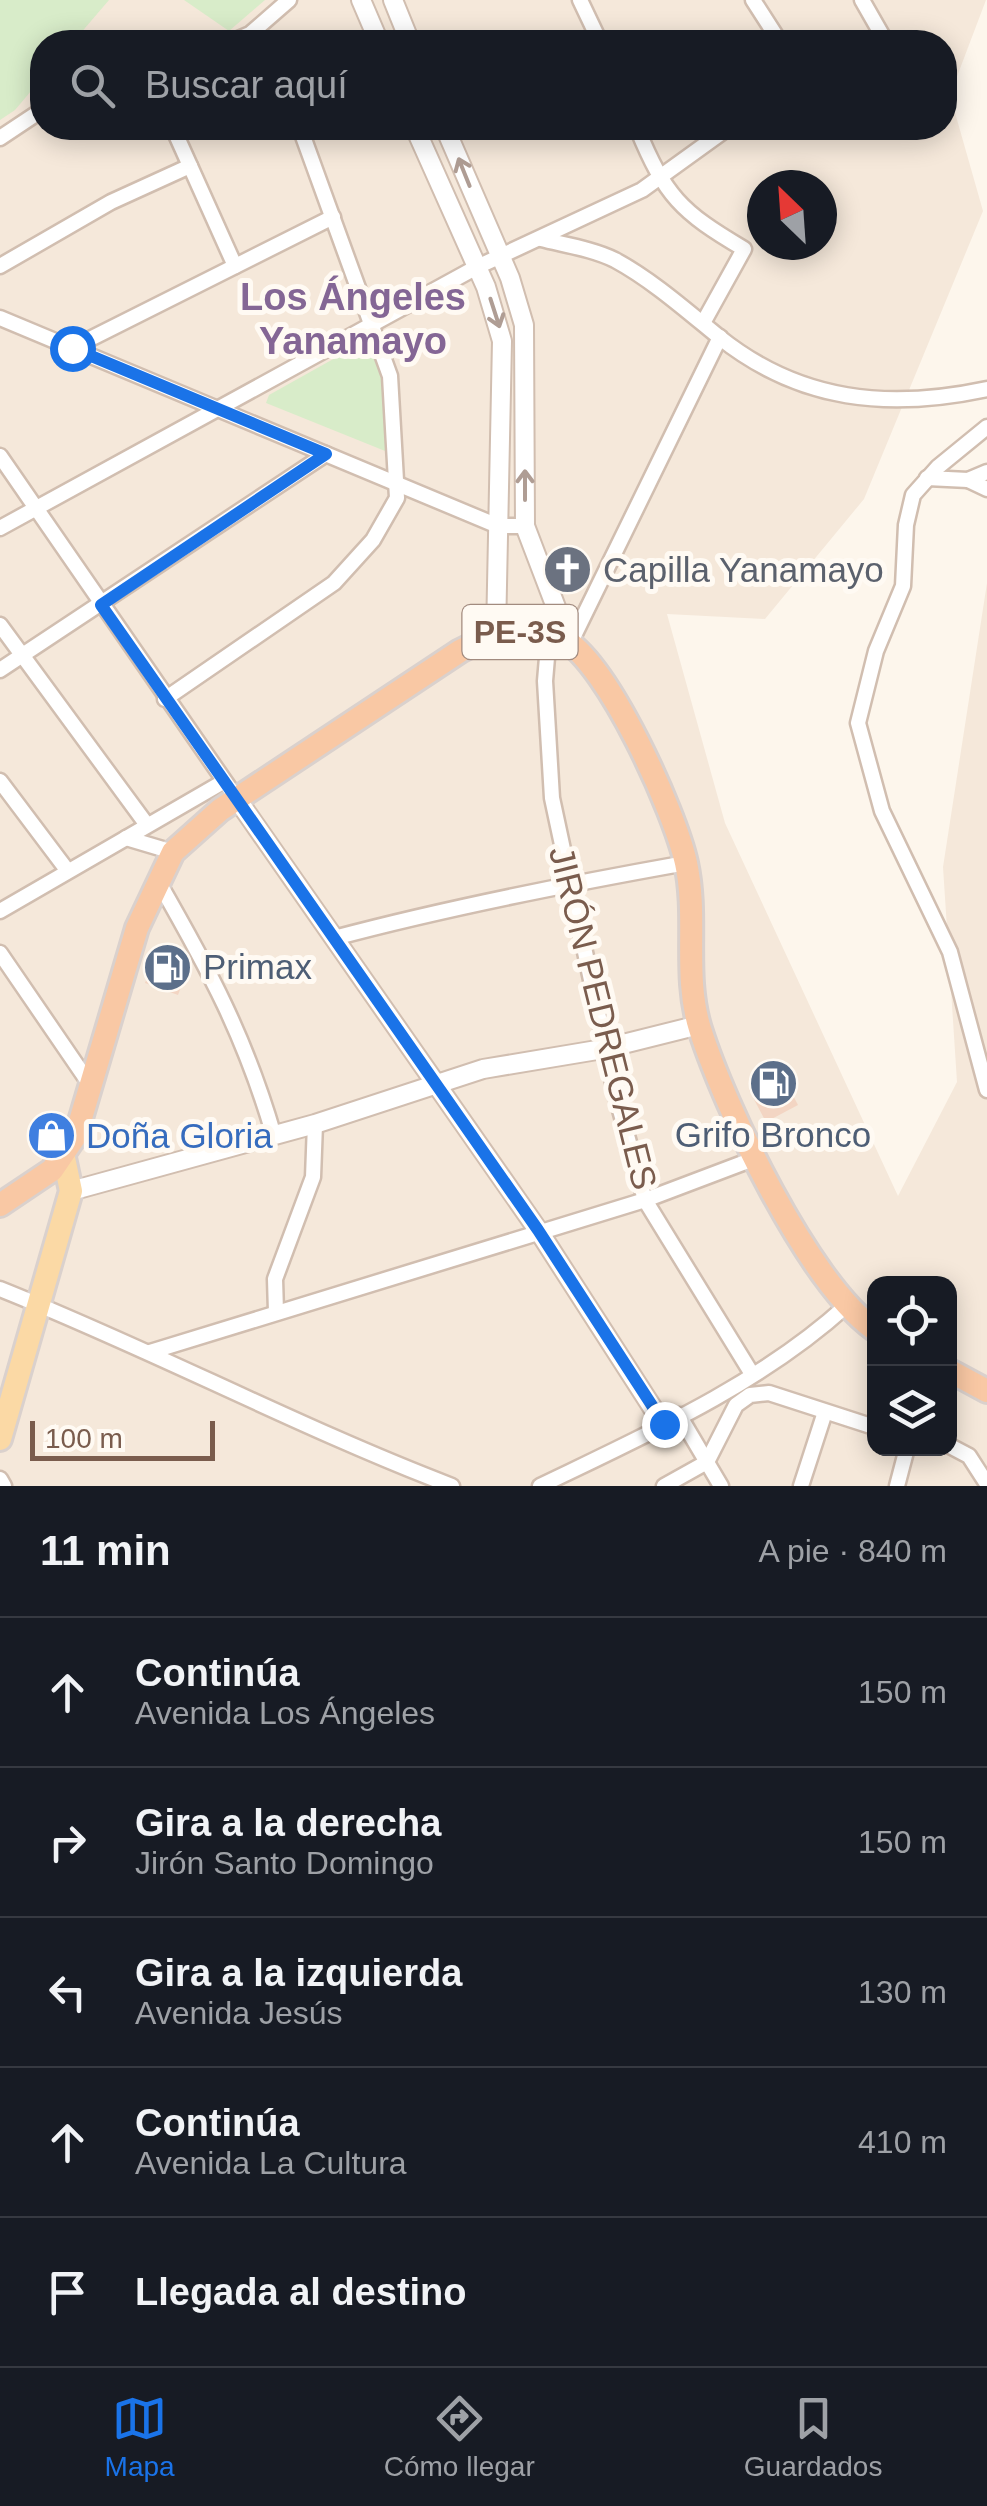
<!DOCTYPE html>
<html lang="es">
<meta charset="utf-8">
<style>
body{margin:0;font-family:Arial,sans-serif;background:#242831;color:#f1f3f6}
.controls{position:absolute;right:30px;bottom:30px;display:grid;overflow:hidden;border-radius:20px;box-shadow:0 5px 25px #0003}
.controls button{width:90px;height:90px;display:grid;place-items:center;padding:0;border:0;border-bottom:2px solid #363941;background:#171b24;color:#f1f3f6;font:50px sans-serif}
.compass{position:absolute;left:747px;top:170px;width:90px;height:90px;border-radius:50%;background:#171b24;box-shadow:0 5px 25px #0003;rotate:335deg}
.scale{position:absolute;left:30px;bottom:25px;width:185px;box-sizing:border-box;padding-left:10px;border:5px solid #7a5c4d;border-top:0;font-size:28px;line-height:35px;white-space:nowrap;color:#7a5c4d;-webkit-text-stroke:8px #fffaf3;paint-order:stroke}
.stop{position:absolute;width:30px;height:30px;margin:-22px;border:8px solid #1a73e8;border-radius:50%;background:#fff}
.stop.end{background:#1a73e8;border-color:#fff;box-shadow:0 2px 10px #0008}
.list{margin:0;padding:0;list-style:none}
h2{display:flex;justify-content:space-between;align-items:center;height:130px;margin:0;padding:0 40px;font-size:42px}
h2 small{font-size:32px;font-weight:400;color:#9ea1a6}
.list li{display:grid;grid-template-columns:65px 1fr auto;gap:30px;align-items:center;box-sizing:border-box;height:150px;padding:0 40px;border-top:2px solid #363941}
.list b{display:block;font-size:38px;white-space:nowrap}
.list p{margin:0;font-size:32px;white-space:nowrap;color:#9ea1a6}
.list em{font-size:32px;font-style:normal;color:#9ea1a6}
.icon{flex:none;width:55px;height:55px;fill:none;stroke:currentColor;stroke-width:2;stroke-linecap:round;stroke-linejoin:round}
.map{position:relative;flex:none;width:987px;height:1486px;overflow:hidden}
.search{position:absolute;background:#171b24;box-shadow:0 5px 25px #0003;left:30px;right:30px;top:30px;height:110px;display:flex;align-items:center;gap:25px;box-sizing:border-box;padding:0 35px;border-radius:40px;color:#9ea1a6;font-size:38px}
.sheet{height:880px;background:#171b24}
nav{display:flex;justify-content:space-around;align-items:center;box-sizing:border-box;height:140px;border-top:2px solid #363941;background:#171b24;font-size:28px;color:#9ea1a6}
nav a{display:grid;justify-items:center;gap:5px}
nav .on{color:#1a73e8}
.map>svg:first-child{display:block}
</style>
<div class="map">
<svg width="987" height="1486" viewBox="0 0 987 1486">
<rect width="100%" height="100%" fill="#fdf6ec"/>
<path fill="#f5e8da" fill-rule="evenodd" d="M 0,0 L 986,0 L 950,95 L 983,211 L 864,499 L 765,619 L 667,614 L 725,823 L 898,1196 L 957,1082 L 943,867 L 987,583 L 987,1486 L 0,1486 ZM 42,42 L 944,42 L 944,128 L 42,128 ZM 762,185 L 822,185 L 822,245 L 762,245 ZM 874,1284 L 950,1284 L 950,1448 L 874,1448 Z"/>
<g fill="#d8ecc9">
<path d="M 0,0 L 109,0 L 73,42 L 42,42 L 42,78 L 15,110 L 0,120 Z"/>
<path d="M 184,0 L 265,0 L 229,31 Z"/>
<path d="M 378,334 L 390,374 L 390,453 L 266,403 L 269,395 Z"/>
</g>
<g fill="#f3d5c3">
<path d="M 158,948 L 191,960 L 178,995 L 145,983 Z"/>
<path d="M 781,1073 L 798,1105 L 766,1122 L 749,1090 Z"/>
</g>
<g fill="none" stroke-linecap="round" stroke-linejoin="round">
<defs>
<g id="minor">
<path d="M 580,0 L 600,42"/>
<path d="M 753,0 L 780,42"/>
<path d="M 862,0 L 882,35 L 868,42"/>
<path d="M 231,42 L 250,34 L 289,0"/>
<path d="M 173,128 L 235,266"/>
<path d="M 637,128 C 665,196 681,212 744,249 L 703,323"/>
<path d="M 0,138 L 42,110"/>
<path d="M 541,239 C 565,245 593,249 615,260 C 652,280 687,311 719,337 C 800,402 889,410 987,389"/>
<path d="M 0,266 L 111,202 L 190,166"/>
<path d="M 0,318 L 498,526 L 525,526"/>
<path d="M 72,348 L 333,217"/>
<path d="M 987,427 L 938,467 L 913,495 L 906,525 L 903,586 L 876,651 L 858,723 L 882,811 L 950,952 L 987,1090"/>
<path d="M 0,456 L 237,799"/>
<path d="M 927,478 L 968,480 L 987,472"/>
<path d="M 968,480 L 987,489"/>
<path d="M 0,528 L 475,268 L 642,190 L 728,128"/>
<path d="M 0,625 L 147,825"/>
<path d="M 549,634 L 545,681 L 552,798 L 615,1092 L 645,1200 L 752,1374"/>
<path d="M 570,644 L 720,337"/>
<path d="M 0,670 L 326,454"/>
<path d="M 165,699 L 334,583 L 373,540 L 397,498 L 390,376 L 300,128"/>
<path d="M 0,781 L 67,870"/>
<path d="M 126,838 L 173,852"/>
<path d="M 158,881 C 209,970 245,1036 274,1136"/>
<path d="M 0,911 L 223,782"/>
<path d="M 334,938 C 450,907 568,884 686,863"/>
<path d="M 0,953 L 91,1086"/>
<path d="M 0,1289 C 153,1350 298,1427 452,1486"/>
<path d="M 276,1312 L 275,1279 L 313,1177 L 315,1124"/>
<path d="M 150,1352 L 645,1200 L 756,1158"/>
<path d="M 679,1415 L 721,1486"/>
<path d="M 950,1446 L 969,1456 L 987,1484"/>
<path d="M 0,1479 L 4,1486"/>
<path d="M 540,1486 C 644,1436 759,1385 846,1306"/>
<path d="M 664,1486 L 707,1462 L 736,1405 L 750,1395 L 769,1393 L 874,1427"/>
<path d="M 801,1486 L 825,1412"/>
<path d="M 897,1486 L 907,1448"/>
</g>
<g id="tertiary">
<path d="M 361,0 L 379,42"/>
<path d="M 393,0 L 410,42"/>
<path d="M 415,128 L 486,287 L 502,341 L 496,634"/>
<path d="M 445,128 L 510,278 L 524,325 L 525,526 L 570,644"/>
<path d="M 237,799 L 538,1230 L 663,1424"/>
<path d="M 71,1191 L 315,1124 L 483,1069 L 603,1049 L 699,1025"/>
</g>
<path id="primary" d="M 0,1439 L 71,1191 L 64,1158"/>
<g id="trunk">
<path d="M 0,1205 L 52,1170 L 76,1135 L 137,928 L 173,852 L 220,810 L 460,651 C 490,635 530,621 563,639 C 608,663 675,812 686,863 C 698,918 683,975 700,1029 C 725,1108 808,1282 874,1329"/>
<path d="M 950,1371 L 987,1391"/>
</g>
</defs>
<use href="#minor" stroke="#d1beb0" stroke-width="19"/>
<use href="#tertiary" stroke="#d1beb0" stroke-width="22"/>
<use href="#primary" stroke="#dad1cd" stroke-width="28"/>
<use href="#trunk" stroke="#dad1cd" stroke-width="28"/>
<use href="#minor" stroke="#fff" stroke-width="14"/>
<use href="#tertiary" stroke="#fff" stroke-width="18"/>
<use href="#primary" stroke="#fbd9a5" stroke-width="22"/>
<use href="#trunk" stroke="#f9c8a4" stroke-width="22"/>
</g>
<defs><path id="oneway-shaft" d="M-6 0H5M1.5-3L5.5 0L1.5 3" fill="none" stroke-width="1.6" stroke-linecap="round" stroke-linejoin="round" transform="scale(2.5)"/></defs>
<g stroke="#af9d94">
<use href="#oneway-shaft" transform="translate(464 172) rotate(-112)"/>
<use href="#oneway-shaft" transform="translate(495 313) rotate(72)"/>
<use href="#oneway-shaft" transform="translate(525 485) rotate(-90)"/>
</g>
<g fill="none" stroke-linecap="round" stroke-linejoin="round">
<path stroke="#1a73e8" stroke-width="12" d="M 72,348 L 326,454 L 101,605 L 538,1230 L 664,1424"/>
</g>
<defs>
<symbol id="church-disc" viewBox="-11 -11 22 22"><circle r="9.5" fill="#6b7280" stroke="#fffaf3"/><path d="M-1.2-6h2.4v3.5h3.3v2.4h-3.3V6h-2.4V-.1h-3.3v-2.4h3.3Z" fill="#fff"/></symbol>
<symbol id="fuel-disc" viewBox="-11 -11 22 22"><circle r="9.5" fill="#5c6f8a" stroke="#fffaf3"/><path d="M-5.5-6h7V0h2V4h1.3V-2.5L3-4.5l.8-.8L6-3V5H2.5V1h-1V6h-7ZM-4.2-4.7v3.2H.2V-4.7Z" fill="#fff"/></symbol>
<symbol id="shop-disc" viewBox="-11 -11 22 22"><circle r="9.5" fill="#3f7fe0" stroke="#fffaf3"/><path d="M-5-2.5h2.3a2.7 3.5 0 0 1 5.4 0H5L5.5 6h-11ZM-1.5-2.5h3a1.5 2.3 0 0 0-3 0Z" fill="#fff"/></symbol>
</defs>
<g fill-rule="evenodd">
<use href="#church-disc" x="540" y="542" width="55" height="55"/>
<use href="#fuel-disc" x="140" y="940" width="55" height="55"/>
<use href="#fuel-disc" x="746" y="1056" width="55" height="55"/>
<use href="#shop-disc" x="24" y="1108" width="55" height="55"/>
</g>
<g text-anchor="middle" stroke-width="10" stroke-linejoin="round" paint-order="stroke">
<rect fill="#fffaf3" stroke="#a28b7f" stroke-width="2.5" x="462.5" y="605" width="115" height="54" rx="8"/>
<g font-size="32" font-weight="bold" fill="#7a5c4d">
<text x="520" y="643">PE-3S</text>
</g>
<g font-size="35" fill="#5b616d" stroke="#fffaf3" text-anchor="start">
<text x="603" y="582">Capilla Yanamayo</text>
</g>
<g font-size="35" fill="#4e5e75" stroke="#fffaf3" text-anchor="start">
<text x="203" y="979">Primax</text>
<text x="773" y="1147" text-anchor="middle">Grifo Bronco</text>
</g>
<g font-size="35" fill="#7a5c4d" stroke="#fffaf3">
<text transform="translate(603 1018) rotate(76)" y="12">JIRÓN PEDREGALES</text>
</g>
<g font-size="35" fill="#366cbe" stroke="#fffaf3" text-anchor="start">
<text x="86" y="1148">Doña Gloria</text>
</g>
<g font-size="38" font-weight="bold" fill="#846695" stroke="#fffaf3">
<text x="353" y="310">Los Ángeles<tspan x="353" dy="44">Yanamayo</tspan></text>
</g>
</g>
</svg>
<div class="controls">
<button><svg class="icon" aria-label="locate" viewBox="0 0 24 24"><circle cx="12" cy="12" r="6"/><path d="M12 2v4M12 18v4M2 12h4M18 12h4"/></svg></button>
<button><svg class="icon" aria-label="layers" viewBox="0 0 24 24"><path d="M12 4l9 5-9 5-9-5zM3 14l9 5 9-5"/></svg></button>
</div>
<svg class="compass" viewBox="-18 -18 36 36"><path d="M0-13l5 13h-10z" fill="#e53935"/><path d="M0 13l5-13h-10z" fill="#9ea1a6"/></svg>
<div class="scale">100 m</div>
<div class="stop" style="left:72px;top:348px"></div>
<div class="stop end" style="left:664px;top:1424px"></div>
<div class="search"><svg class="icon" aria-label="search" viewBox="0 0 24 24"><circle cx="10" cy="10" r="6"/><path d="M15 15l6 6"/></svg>Buscar aquí</div>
</div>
<section class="sheet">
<h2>11 min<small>A pie · 840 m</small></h2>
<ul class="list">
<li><svg class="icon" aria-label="ahead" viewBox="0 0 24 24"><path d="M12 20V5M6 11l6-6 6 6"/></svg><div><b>Continúa</b><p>Avenida Los Ángeles</p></div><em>150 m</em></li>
<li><svg class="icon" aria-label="right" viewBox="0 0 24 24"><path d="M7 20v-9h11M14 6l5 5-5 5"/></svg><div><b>Gira a la derecha</b><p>Jirón Santo Domingo</p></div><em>150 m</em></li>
<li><svg class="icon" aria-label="left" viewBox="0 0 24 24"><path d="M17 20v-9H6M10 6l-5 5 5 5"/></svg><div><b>Gira a la izquierda</b><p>Avenida Jesús</p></div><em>130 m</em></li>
<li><svg class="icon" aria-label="ahead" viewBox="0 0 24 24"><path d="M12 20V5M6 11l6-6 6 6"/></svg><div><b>Continúa</b><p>Avenida La Cultura</p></div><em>410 m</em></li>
<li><svg class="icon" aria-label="arrive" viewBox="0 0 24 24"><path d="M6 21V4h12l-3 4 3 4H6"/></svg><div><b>Llegada al destino</b></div></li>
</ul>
</section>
<nav>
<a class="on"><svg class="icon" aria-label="map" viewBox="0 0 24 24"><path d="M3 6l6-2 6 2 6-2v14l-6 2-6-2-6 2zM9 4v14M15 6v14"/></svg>Mapa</a>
<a><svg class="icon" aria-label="directions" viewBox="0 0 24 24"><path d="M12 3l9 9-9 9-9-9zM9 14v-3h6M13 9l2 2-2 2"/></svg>Cómo llegar</a>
<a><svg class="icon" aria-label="saved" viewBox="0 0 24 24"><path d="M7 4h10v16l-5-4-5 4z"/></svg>Guardados</a>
</nav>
